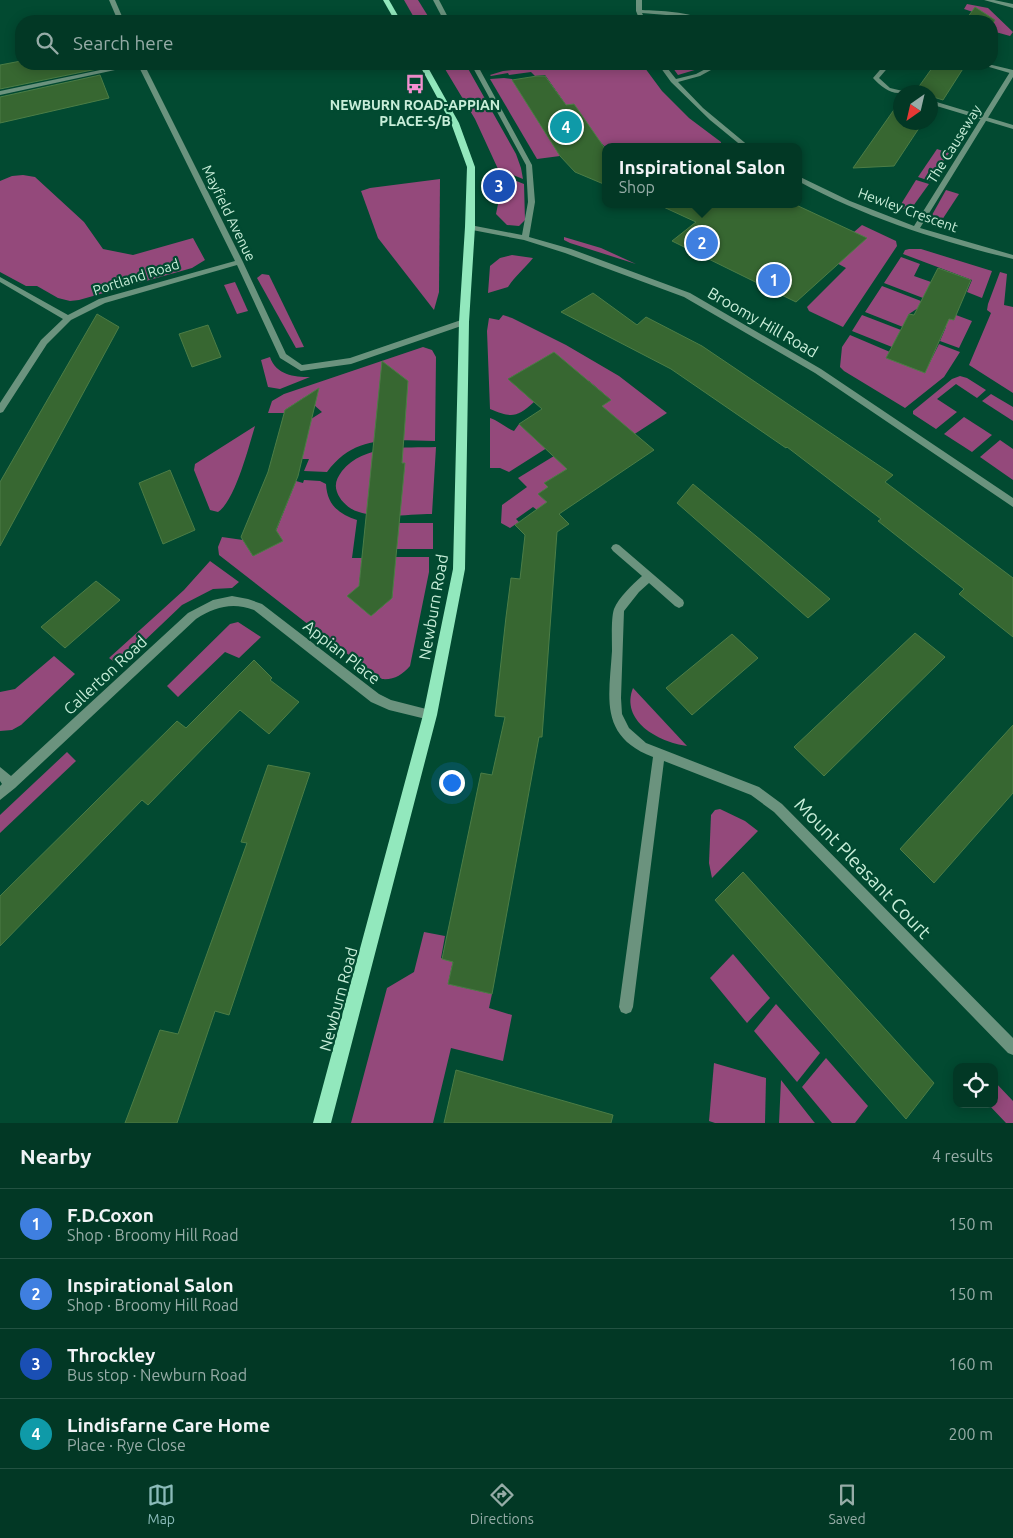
<!DOCTYPE html>
<meta charset="utf-8">
<style>
body{margin:0;font-family:Ubuntu,sans-serif;background:#0c3f2d;color:#f1f3f6}
.controls{position:absolute;right:15px;bottom:15px;display:grid;overflow:hidden;border-radius:10px;box-shadow:0 2px 12px #0003}
.controls button{width:45px;height:45px;display:grid;place-items:center;padding:0;border:0;border-bottom:1px solid #235242;background:#023825;color:#f1f3f6;font:25px sans-serif}
.compass{position:absolute;left:893px;top:85px;width:45px;height:45px;border-radius:50%;background:#023825;box-shadow:0 2px 12px #0003;rotate:214deg}
.you{position:absolute;left:451px;top:782px;width:18px;height:18px;margin:-12px;border:4px solid #fff;border-radius:50%;background:#1a73e8;box-shadow:0 0 0 8px #1a73e833}
.badge{display:grid;place-items:center;width:32px;height:32px;border-radius:50%;background:#8bbbb9;color:#fff;font-size:16px;font-weight:700}
.pin{position:absolute;translate:-50% -50%;border:2px solid #fff;box-shadow:0 1px 5px #0006}
.popup{position:absolute;left:602px;top:143px;width:200px;height:65px;box-sizing:border-box;display:grid;place-content:center;border-radius:10px;background:#023825;filter:drop-shadow(0 1px 4px #0005);font-size:16px;white-space:nowrap;color:#96aca7}
.popup b{font-size:19px;color:#f1f3f6}
.popup::after{content:'';position:absolute;left:50%;top:100%;margin-left:-10px;border:10px solid transparent;border-top-color:#023825}
.list{margin:0;padding:0;list-style:none}
h2{display:flex;justify-content:space-between;align-items:center;height:65px;margin:0;padding:0 20px;font-size:21px}
h2 small{font-size:16px;font-weight:400;color:#96aca7}
.list li{display:grid;grid-template-columns:32px 1fr auto;gap:15px;align-items:center;box-sizing:border-box;height:70px;padding:0 20px;border-top:1px solid #235242}
.list b{display:block;font-size:19px;white-space:nowrap}
.list p{margin:0;font-size:16px;white-space:nowrap;color:#96aca7}
.list em{font-size:16px;font-style:normal;color:#96aca7}
.icon{flex:none;width:28px;height:28px;fill:none;stroke:currentColor;stroke-width:2;stroke-linecap:round;stroke-linejoin:round}
.map{position:relative;flex:none;width:1013px;height:1123px;overflow:hidden}
.search{position:absolute;background:#023825;box-shadow:0 2px 12px #0003;left:15px;right:15px;top:15px;height:55px;display:flex;align-items:center;gap:12px;box-sizing:border-box;padding:0 18px;border-radius:20px;color:#96aca7;font-size:19px}
.sheet{height:345px;background:#023825}
nav{display:flex;justify-content:space-around;align-items:center;box-sizing:border-box;height:70px;border-top:1px solid #235242;background:#023825;font-size:14px;color:#96aca7}
nav a{display:grid;justify-items:center;gap:2px}
nav .on{color:#8bbbb9}
.map>svg:first-child{display:block}
</style>
<div class="map">
<svg width="1013" height="1123" viewBox="0 0 1013 1123">
<rect width="100%" height="100%" fill="#024a31"/>
<g fill="#94497b">
<path d="M 404,0 L 418,0 L 431,21 L 416,21 Z"/>
<path d="M 967,4 L 988,8 L 1013,32 L 1010,36 L 992,31 L 992,21 L 967,21 L 973,12 L 964,9 Z"/>
<path d="M 559,64 L 642,64 L 662,91 L 689,118 L 721,142 L 721,146 L 652,147 L 645,144 L 641,147 L 606,147 L 606,148 L 566,105 L 545,75 L 535,76 L 531,72 L 509,75 L 508,73 L 491,76 L 490,75 L 503,71 Z"/>
<path d="M 670,64 L 707,64 L 698,69 L 678,75 Z"/>
<path d="M 466,65 L 516,154 L 521,168 L 523,179 L 498,169 L 475,119 L 445,69 Z"/>
<path d="M 504,78 L 512,79 L 560,156 L 537,159 L 490,79 Z"/>
<path d="M 937,149 L 949,153 L 930,181 L 918,177 Z"/>
<path d="M 498,174 L 524,184 L 525,220 L 519,226 L 507,225 L 496,214 L 502,184 L 497,182 Z"/>
<path d="M 23,175 L 35,177 L 84,222 L 103,249 L 133,255 L 193,238 L 205,260 L 192,268 L 79,300 L 70,301 L 58,298 L 37,286 L 26,286 L 0,272 L 0,181 L 12,176 Z"/>
<path d="M 440,179 L 439,292 L 434,310 L 378,238 L 361,191 L 370,188 Z"/>
<path d="M 916,180 L 929,184 L 911,209 L 898,209 Z"/>
<path d="M 946,190 L 959,194 L 940,223 L 933,219 L 932,215 Z"/>
<path d="M 862,225 L 896,241 L 897,246 L 843,327 L 809,311 L 807,307 L 846,268 L 770,228 L 854,232 Z"/>
<path d="M 564,237 L 601,248 L 636,264 L 570,243 L 564,240 Z"/>
<path d="M 909,249 L 921,249 L 992,271 L 982,298 L 967,292 L 972,280 L 903,254 L 905,250 Z"/>
<path d="M 512,255 L 533,258 C 525,268 515,276 508,287 L 488,293 L 490,266 L 500,258 Z"/>
<path d="M 901,257 L 920,264 L 914,276 L 931,282 L 923,298 L 884,283 Z"/>
<path d="M 1000,272 L 1007,274 L 1004,305 L 1013,307 L 1013,393 L 969,365 L 991,313 L 987,310 L 988,304 Z"/>
<path d="M 262,274 L 269,275 L 304,347 L 296,348 L 257,278 Z"/>
<path d="M 235,282 L 248,311 L 237,314 L 224,285 Z"/>
<path d="M 882,286 L 921,301 L 918,308 L 909,314 L 903,327 L 865,312 Z"/>
<path d="M 924,310 L 953,320 L 956,315 L 972,321 L 959,348 L 940,341 L 946,327 L 920,318 Z"/>
<path d="M 503,315 L 512,318 L 566,345 L 619,376 L 667,413 L 579,470 L 550,446 L 509,472 L 500,468 L 490,468 L 490,418 C 499,421 506,428 514,431 L 519,424 L 541,444 L 611,400 L 589,381 L 566,395 L 532,365 L 508,379 L 534,402 C 516,418 512,418 490,409 L 487,331 L 489,318 L 499,320 Z"/>
<path d="M 862,315 L 901,330 L 892,347 L 852,331 Z"/>
<path d="M 850,335 L 890,352 L 925,372 L 939,344 L 960,352 L 944,377 L 905,408 L 844,371 L 840,367 L 842,347 Z"/>
<path d="M 423,347 L 432,350 L 436,357 L 435,441 C 392,441 356,433 327,472 L 304,471 L 309,459 L 302,459 L 311,419 L 322,412 L 305,397 L 285,410 L 284,413 L 268,413 L 272,401 L 284,394 Z"/>
<path d="M 270,357 C 276,375 294,377 310,377 L 280,389 L 268,387 L 261,360 Z"/>
<path d="M 960,376 L 967,378 L 986,390 L 977,398 L 956,384 L 937,399 L 957,412 L 936,429 L 913,414 L 913,411 L 952,379 Z"/>
<path d="M 991,394 L 1013,407 L 1013,421 L 982,401 Z"/>
<path d="M 964,417 L 992,435 L 972,452 L 944,434 Z"/>
<path d="M 255,426 C 249,446 235,501 218,512 L 210,510 L 194,470 L 195,464 Z"/>
<path d="M 1000,440 L 1013,449 L 1013,480 L 980,457 Z"/>
<path d="M 436,447 L 432,514 C 411,514 379,519 359,512 C 350,510 340,501 337,492 C 334,484 337,478 342,471 C 364,444 405,448 436,447 Z"/>
<path d="M 554,456 L 573,472 L 538,494 L 548,503 L 537,510 L 533,507 L 516,519 L 519,522 L 510,528 L 501,523 L 502,505 L 527,487 L 518,478 Z"/>
<path d="M 304,480 L 320,481 L 326,484 C 327,505 339,514 357,520 L 352,558 L 362,558 L 359,586 L 348,596 L 371,616 L 392,598 L 395,557 L 429,557 L 429,572 L 410,666 C 402,675 394,680 382,679 L 327,639 L 219,555 L 218,547 L 222,537 L 243,540 L 253,556 L 282,541 L 276,531 L 296,481 L 303,483 Z"/>
<path d="M 365,523 L 433,523 L 433,549 L 396,549 Z"/>
<path d="M 210,561 L 239,582 L 232,588 L 213,589 L 182,605 L 119,665 L 109,658 L 184,590 Z"/>
<path d="M 238,622 L 261,637 L 239,658 L 225,652 L 178,697 L 167,686 L 230,624 Z"/>
<path d="M 54,656 L 75,674 L 21,725 L 12,730 L 0,731 L 0,692 L 15,689 Z"/>
<path d="M 633,688 L 687,746 C 658,742 620,721 633,688 Z"/>
<path d="M 67,752 L 76,761 L 0,833 L 0,815 Z"/>
<path d="M 720,809 L 745,821 L 758,831 L 712,878 L 709,863 L 711,815 L 715,810 Z"/>
<path d="M 424,932 L 445,936 L 441,958 L 453,961 L 448,984 L 492,994 L 489,1008 L 512,1015 L 503,1061 L 451,1048 L 433,1123 L 351,1123 L 387,988 L 414,972 Z"/>
<path d="M 733,954 L 770,998 L 747,1023 L 710,978 Z"/>
<path d="M 776,1004 L 820,1053 L 797,1082 L 754,1031 Z"/>
<path d="M 826,1058 L 868,1106 L 855,1123 L 832,1123 L 802,1087 Z"/>
<path d="M 714,1063 L 766,1078 L 765,1123 L 715,1123 L 709,1121 Z"/>
<path d="M 781,1080 L 814,1122 L 815,1123 L 779,1123 Z"/>
<path d="M 994,1081 L 1013,1101 L 1013,1123 L 1006,1123 L 988,1104 L 994,1104 Z"/>
</g>
<g fill="#376731" stroke="#4c7d46">
<path d="M 975,7 L 995,20 L 992,25 L 992,21 L 965,21 Z"/>
<path d="M 21,61 L 21,64 L 95,64 L 97,69 L 0,89 L 0,65 Z"/>
<path d="M 935,64 L 966,64 L 943,100 L 930,96 L 930,92 L 915,92 Z"/>
<path d="M 100,75 L 109,98 L 0,123 L 0,97 Z"/>
<path d="M 537,76 L 545,76 L 566,105 L 574,104 L 606,150 L 606,185 L 575,172 L 560,156 L 512,80 Z"/>
<path d="M 898,104 L 900,104 L 900,122 L 923,122 L 894,166 L 853,168 Z"/>
<path d="M 657,204 L 794,204 L 867,238 L 796,302 L 672,241 L 696,222 Z"/>
<path d="M 938,268 L 971,280 L 954,320 L 949,319 L 925,373 L 886,358 L 909,314 L 914,315 Z"/>
<path d="M 593,293 L 637,325 L 646,317 L 702,346 L 893,475 L 885,482 L 1013,578 L 1013,637 L 959,594 L 964,589 L 878,521 L 881,519 L 787,447 L 786,448 L 671,369 L 561,312 Z"/>
<path d="M 97,314 L 119,327 L 0,546 L 0,482 Z"/>
<path d="M 208,325 L 221,357 L 192,367 L 179,334 Z"/>
<path d="M 554,352 L 611,400 L 602,406 L 654,450 L 559,514 L 569,524 L 557,532 L 542,737 L 539,737 L 492,994 L 448,984 L 453,962 L 442,959 L 481,773 L 492,775 L 505,717 L 495,716 L 506,617 L 511,578 L 520,579 L 525,535 L 515,525 L 547,502 L 538,494 L 548,487 L 544,483 L 567,469 L 519,424 L 542,409 L 508,379 Z"/>
<path d="M 382,361 L 408,381 L 402,463 L 405,463 L 392,598 L 371,616 L 347,596 L 359,586 Z"/>
<path d="M 319,388 L 298,476 L 276,530 L 283,541 L 253,556 L 241,537 L 268,472 L 285,410 Z"/>
<path d="M 170,470 L 195,530 L 163,544 L 139,483 Z"/>
<path d="M 693,484 L 762,541 L 830,599 L 808,618 L 677,503 Z"/>
<path d="M 96,581 L 120,600 L 65,648 L 41,627 Z"/>
<path d="M 915,633 L 945,657 L 824,776 L 794,747 Z"/>
<path d="M 732,634 L 758,658 L 692,715 L 666,688 Z"/>
<path d="M 254,660 L 272,678 L 270,680 L 299,702 L 269,734 L 240,710 L 148,805 L 142,800 L 0,946 L 0,896 L 177,721 L 186,728 Z"/>
<path d="M 1013,725 L 1013,793 L 934,883 L 900,849 Z"/>
<path d="M 268,765 L 310,773 L 229,1015 L 215,1011 L 177,1123 L 125,1123 L 160,1030 L 178,1034 L 247,843 L 241,842 Z"/>
<path d="M 743,872 L 934,1083 L 906,1119 L 715,900 Z"/>
<path d="M 456,1070 L 613,1115 L 611,1123 L 444,1123 Z"/>
</g>
<g fill="none" stroke-linecap="round" stroke-linejoin="round">
<g fill="#6b937e" fill-rule="evenodd">
<path d="M 885,64 L 891,64 L 879,78 L 890,88 L 903,91 L 904,92 C 893,96 881,87 873,78 Z"/>
<path d="M 979,64 L 988,64 L 1013,70 L 1013,74 Z"/>
<path d="M 930,100 L 1013,125 L 1013,129 L 930,104 Z"/>
</g>
<g fill="#6b937e" fill-rule="evenodd">
<path d="M 109,0 L 115,0 L 124,21 L 118,21 Z"/>
<path d="M 433,0 L 439,0 L 450,21 L 444,21 Z"/>
<path d="M 636,0 L 642,0 L 642,10 C 659,11 690,11 705,21 L 698,21 L 666,15 L 642,13 L 646,21 L 640,21 L 636,11 Z"/>
<path d="M 984,0 L 994,0 L 1013,4 L 1013,8 Z"/>
<path d="M 129,64 L 144,64 L 243,262 L 286,354 L 302,365 L 350,358 L 464,319 L 468,322 L 467,324 L 351,364 L 301,371 L 280,358 L 237,265 L 105,303 L 71,320 L 47,344 L 3,412 L 0,413 L 0,403 L 41,340 L 63,319 L 0,282 L 0,277 L 68,315 L 99,299 L 235,261 L 138,65 L 0,95 L 0,91 Z"/>
<path d="M 471,64 L 518,64 L 515,66 L 479,68 L 532,165 L 535,202 L 529,237 L 571,249 L 690,293 L 821,369 L 1013,498 L 1013,507 L 815,373 L 684,297 L 565,253 L 524,240 L 467,229 L 466,227 L 470,225 L 522,235 L 528,202 L 526,165 Z"/>
<path d="M 658,64 L 664,64 L 676,79 L 696,74 L 715,64 L 722,64 L 700,76 L 678,82 L 703,108 L 750,147 L 743,147 L 710,120 L 671,82 Z"/>
<path d="M 1013,70 L 1013,77 L 920,228 L 1013,255 L 1013,259 C 939,241 866,218 798,181 L 798,176 L 850,201 L 914,226 L 1010,72 Z"/>
<path d="M 616,544 L 619,545 L 683,600 L 684,603 L 683,606 L 679,608 L 675,606 L 649,583 L 639,592 L 624,611 L 621,698 L 622,714 L 629,728 L 646,743 L 759,787 L 782,804 L 1013,1038 L 1013,1055 L 1008,1053 L 774,812 L 751,795 L 664,761 L 633,1007 L 631,1012 L 626,1014 L 621,1012 L 619,1007 L 653,757 C 599,736 609,698 612,651 C 612,639 611,618 614,609 C 619,597 632,585 642,576 L 613,551 L 611,548 L 613,545 Z"/>
<path d="M 232,596 L 248,599 L 262,604 L 379,694 L 391,700 L 434,711 L 436,715 L 434,719 L 430,720 L 389,710 L 371,702 L 254,610 C 232,602 215,607 196,619 L 15,788 L 0,800 L 0,786 L 2,784 L 0,781 L 0,767 L 11,776 L 188,613 L 213,600 Z"/>
</g>
<g fill="#92e8bd" fill-rule="evenodd">
<path d="M 383,0 L 389,0 L 401,21 L 395,21 Z"/>
<path d="M 419,64 L 426,64 L 459,123 L 475,167 L 475,227 L 469,322 L 465,569 L 437,715 L 331,1123 L 313,1123 L 423,715 L 453,569 L 459,322 L 465,227 L 467,167 L 451,123 Z"/>
</g>
</g>
<defs>
<symbol id="bus-bare" viewBox="-9 -9 18 18"><path d="M-5-6H5V4H4V6H2V4H-2V6H-4V4H-5ZM-3.5-4V0h7V-4ZM-3.5 1.2v1.5H-2V1.2ZM2 1.2v1.5H3.5V1.2Z" fill="#f591d1" stroke="#024a31" stroke-width="2.5" paint-order="stroke"/></symbol>
</defs>
<g fill-rule="evenodd">
<use href="#bus-bare" x="401" y="70" width="28" height="28"/>
</g>
<g text-anchor="middle" stroke-width="4.5" stroke-linejoin="round" paint-order="stroke">
<g font-size="14" font-weight="bold" fill="#c8eed9" stroke="#024a31">
<text x="415" y="110">NEWBURN ROAD-APPIAN<tspan x="415" dy="16">PLACE-S/B</tspan></text>
</g>
<g font-size="14" fill="#c8eed9" stroke="#024a31">
<text transform="translate(954 144) rotate(-58)" y="5">The Causeway</text>
<text transform="translate(908 210) rotate(20)" y="5">Hewley Crescent</text>
<text transform="translate(229 213) rotate(64)" y="5">Mayfield Avenue</text>
<text transform="translate(136 277) rotate(-18)" y="5">Portland Road</text>
</g>
<g font-size="16" fill="#c8eed9" stroke="#024a31">
<text transform="translate(763 322) rotate(30)" y="6">Broomy Hill Road</text>
<text transform="translate(433 607) rotate(-80)" y="6">Newburn Road</text>
<text transform="translate(342 652) rotate(38)" y="6">Appian Place</text>
<text transform="translate(105 675) rotate(-43)" y="6">Callerton Road</text>
<text transform="translate(338 999) rotate(-75)" y="6">Newburn Road</text>
</g>
<g font-size="19" fill="#c8eed9" stroke="#024a31">
<text transform="translate(863 868) rotate(46)" y="7">Mount Pleasant Court</text>
</g>
</g>
</svg>
<div class="controls">
<button><svg class="icon" aria-label="locate" viewBox="0 0 24 24"><circle cx="12" cy="12" r="6"/><path d="M12 2v4M12 18v4M2 12h4M18 12h4"/></svg></button>
</div>
<svg class="compass" viewBox="-18 -18 36 36"><path d="M0-13l5 13h-10z" fill="#e53935"/><path d="M0 13l5-13h-10z" fill="#96aca7"/></svg>
<div class="you"></div>
<div class="pin badge" style="left:774px;top:280px;background:#3f7fe0">1</div>
<div class="pin badge" style="left:702px;top:243px;background:#3f7fe0">2</div>
<div class="popup"><b>Inspirational Salon</b>Shop</div>
<div class="pin badge" style="left:499px;top:186px;background:#1a4fb4">3</div>
<div class="pin badge" style="left:566px;top:127px;background:#0f9aa8">4</div>
<div class="search"><svg class="icon" aria-label="search" viewBox="0 0 24 24"><circle cx="10" cy="10" r="6"/><path d="M15 15l6 6"/></svg>Search here</div>
</div>
<section class="sheet">
<h2>Nearby<small>4 results</small></h2>
<ul class="list">
<li><span class="badge" style="background:#3f7fe0">1</span><div><b>F.D.Coxon</b><p>Shop · Broomy Hill Road</p></div><em>150 m</em></li>
<li><span class="badge" style="background:#3f7fe0">2</span><div><b>Inspirational Salon</b><p>Shop · Broomy Hill Road</p></div><em>150 m</em></li>
<li><span class="badge" style="background:#1a4fb4">3</span><div><b>Throckley</b><p>Bus stop · Newburn Road</p></div><em>160 m</em></li>
<li><span class="badge" style="background:#0f9aa8">4</span><div><b>Lindisfarne Care Home</b><p>Place · Rye Close</p></div><em>200 m</em></li>
</ul>
</section>
<nav>
<a class="on"><svg class="icon" aria-label="map" viewBox="0 0 24 24"><path d="M3 6l6-2 6 2 6-2v14l-6 2-6-2-6 2zM9 4v14M15 6v14"/></svg>Map</a>
<a><svg class="icon" aria-label="directions" viewBox="0 0 24 24"><path d="M12 3l9 9-9 9-9-9zM9 14v-3h6M13 9l2 2-2 2"/></svg>Directions</a>
<a><svg class="icon" aria-label="saved" viewBox="0 0 24 24"><path d="M7 4h10v16l-5-4-5 4z"/></svg>Saved</a>
</nav>
